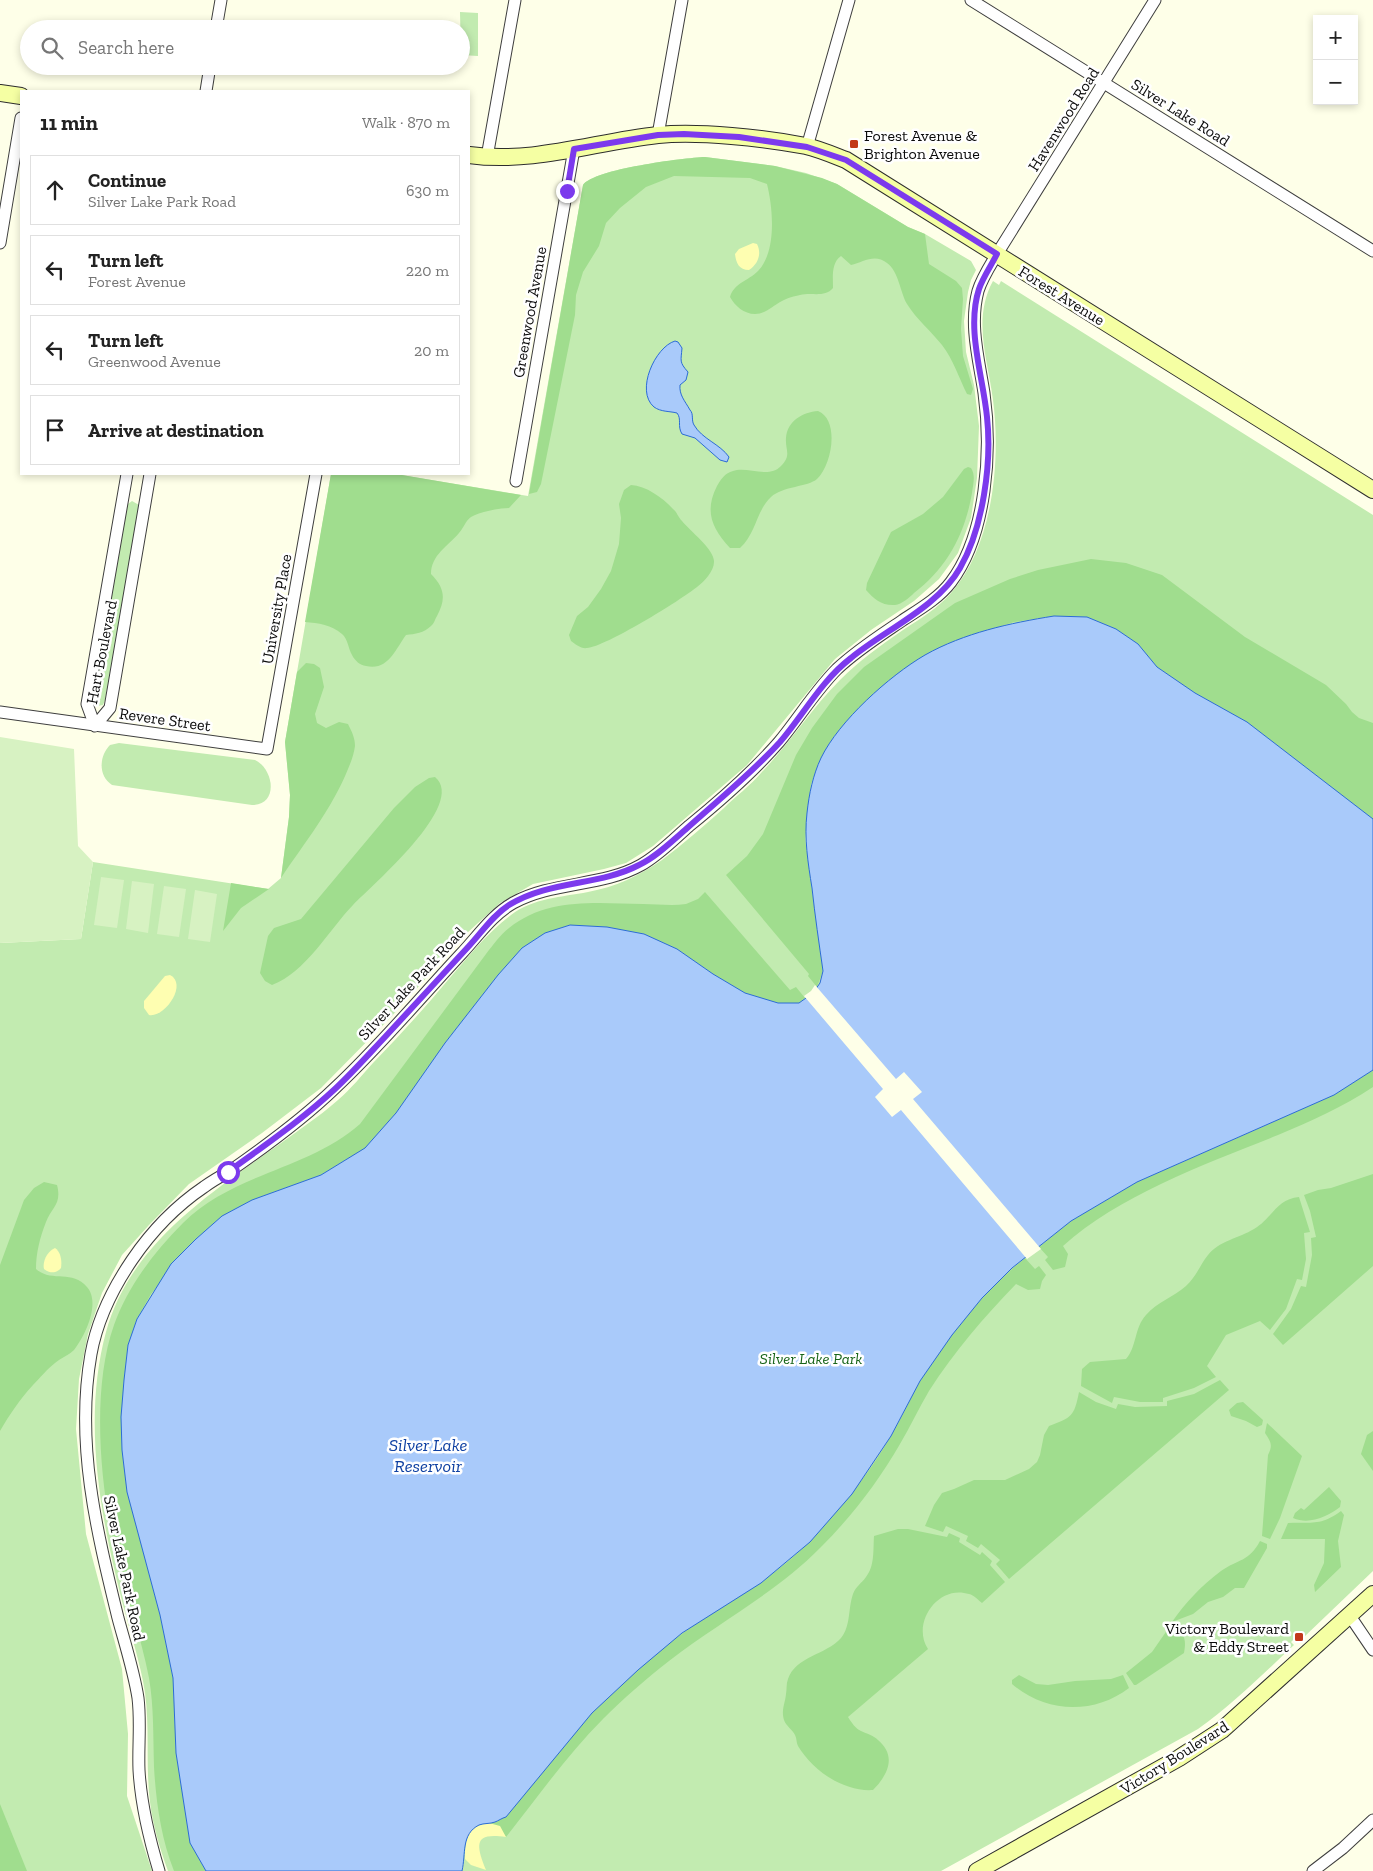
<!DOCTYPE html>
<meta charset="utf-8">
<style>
body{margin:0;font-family:"Zilla Slab",serif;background:#f6f6f6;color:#222}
.controls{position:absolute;right:15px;top:15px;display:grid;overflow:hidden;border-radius:0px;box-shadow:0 2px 8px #0003}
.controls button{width:45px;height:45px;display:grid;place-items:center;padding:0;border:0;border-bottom:1px solid #e0e0e0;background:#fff;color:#222;font:25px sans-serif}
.stop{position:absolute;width:15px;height:15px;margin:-11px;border:4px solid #7c3aed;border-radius:50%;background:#fff}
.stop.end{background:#7c3aed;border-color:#fff;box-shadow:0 1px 5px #0008}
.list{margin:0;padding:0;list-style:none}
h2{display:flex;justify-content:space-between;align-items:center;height:65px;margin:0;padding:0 20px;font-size:21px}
h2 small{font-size:16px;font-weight:400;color:#767676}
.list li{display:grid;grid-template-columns:32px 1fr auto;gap:15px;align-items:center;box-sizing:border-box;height:70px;margin:0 10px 10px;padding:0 10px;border:1px solid #e0e0e0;border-radius:0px}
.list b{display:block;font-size:19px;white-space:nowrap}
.list p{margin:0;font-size:16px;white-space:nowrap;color:#767676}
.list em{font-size:16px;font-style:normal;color:#767676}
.icon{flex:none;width:28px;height:28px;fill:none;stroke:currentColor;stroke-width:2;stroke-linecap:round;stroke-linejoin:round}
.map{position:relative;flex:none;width:1373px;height:1871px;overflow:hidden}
.search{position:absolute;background:#fff;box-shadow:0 2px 8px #0003;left:20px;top:20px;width:450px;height:55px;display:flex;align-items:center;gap:12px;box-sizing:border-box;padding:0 18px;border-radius:28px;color:#767676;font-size:19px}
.panel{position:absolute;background:#fff;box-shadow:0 2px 8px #0003;left:20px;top:90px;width:450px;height:385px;border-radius:0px}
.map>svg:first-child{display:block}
</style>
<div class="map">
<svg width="1373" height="1871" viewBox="0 0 1373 1871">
<rect width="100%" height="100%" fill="#feffe8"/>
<g fill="#c2ebb0">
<path d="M 460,12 L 478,13 L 478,56 L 461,55 Z"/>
<path d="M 705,157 L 775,166 L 806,173 L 837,184 L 908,227 L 925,234 L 971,261 L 976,270 L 971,280 L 968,292 L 964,321 L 966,352 L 974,385 L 979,426 L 977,478 L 971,518 L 958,553 L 939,579 L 914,601 L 871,630 L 835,659 L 747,765 L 653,846 L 626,863 L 604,869 L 533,884 L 500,903 L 467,933 L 391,1017 L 321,1088 L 262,1133 L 189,1184 L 149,1225 L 122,1255 L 102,1293 L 88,1334 L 79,1379 L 76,1429 L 86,1534 L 122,1669 L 128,1734 L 127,1796 L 152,1871 L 0,1871 L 0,943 L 81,939 L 93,862 L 268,889 L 281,878 L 289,817 L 290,795 L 285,742 L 331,474 L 395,474 L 528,496 L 583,185 C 594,169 683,158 705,157 Z"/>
<path d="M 993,281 L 999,285 L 1001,281 L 1373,515 L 1373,1571 L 1304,1637 L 1300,1633 L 1291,1642 L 1294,1645 C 1263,1674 1233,1704 1198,1729 L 941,1871 L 168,1871 C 160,1849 153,1826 150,1802 C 145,1762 151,1720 143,1681 C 137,1651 127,1622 120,1593 C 99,1509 83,1417 106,1332 C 133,1233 230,1182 306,1125 C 317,1117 328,1109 338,1100 C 351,1089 362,1075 373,1063 C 399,1036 424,1009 448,980 C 468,957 487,933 511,915 C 533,898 562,897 588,892 C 615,887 639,876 662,860 C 683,844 704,826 724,808 C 736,796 750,786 761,773 C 789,744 811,709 840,680 C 859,661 881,645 903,630 C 920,619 938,608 951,593 C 993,546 1001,460 993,400 C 988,360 972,319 993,281 Z"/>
<path d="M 132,501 L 139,505 L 139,509 L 105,700 L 103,705 L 97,706 L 94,701 L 127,507 L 128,504 Z"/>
<path d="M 119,743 L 255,760 C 274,769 279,805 252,805 L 112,785 C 98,776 99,756 110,745 Z"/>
</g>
<g fill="#a0dd8e">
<path d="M 705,157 L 775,166 L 822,178 L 837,184 L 908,227 L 925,234 L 929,264 L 956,281 L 962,288 L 963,299 L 961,329 L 963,356 L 973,389 L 971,395 L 967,394 C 959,378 953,359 942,345 C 931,331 917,320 907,304 C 900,292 899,272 887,263 C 875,253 863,262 851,265 L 841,256 C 831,263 833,277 833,288 C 825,298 812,292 800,295 C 795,296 787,298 782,301 C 772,306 766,314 755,314 C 744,314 735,306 730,297 C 734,283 748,281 758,271 C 777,251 773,208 767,184 L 750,178 L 674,176 L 646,187 L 620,208 L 606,223 L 599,246 L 583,272 L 576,295 L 575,315 L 541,484 L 537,492 L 529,494 L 583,185 C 594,169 683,158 705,157 Z"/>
<path d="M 818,411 C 840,420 832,465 817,479 C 808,487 783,486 771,497 C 756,511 756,534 740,548 L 730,548 C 712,529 704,511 717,486 C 721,479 725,473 733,471 C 747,466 769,479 781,466 C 792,455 785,450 786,438 C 787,421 803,412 818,411 Z"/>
<path d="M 968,467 L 971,468 C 976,476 973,484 972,493 C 965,534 947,568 914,593 C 909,598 902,604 895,605 C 882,606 874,599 866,590 L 867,583 L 891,532 L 923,514 L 943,497 L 964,469 Z"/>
<path d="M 331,474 L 396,474 L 521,495 L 509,508 C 499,508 479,512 471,517 C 466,520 463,529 459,533 C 448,546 431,555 431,574 C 445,588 446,599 437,616 C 435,619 434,624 431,626 C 424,633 415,634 406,635 C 395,650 388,671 366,666 C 360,665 355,661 352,655 C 348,648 348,639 342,634 C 332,625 318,623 305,622 Z"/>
<path d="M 631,485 C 646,486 662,497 673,509 C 677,512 678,517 682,521 C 690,531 715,550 714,562 C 714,571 704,582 697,587 C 681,600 605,647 587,648 C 581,649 575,644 571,641 L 569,635 L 577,616 L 588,607 L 601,589 L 611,571 L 619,544 L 621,518 L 619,504 L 624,490 Z"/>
<path d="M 1091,559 L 1126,563 L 1162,575 L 1245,637 L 1326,685 L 1346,704 L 1352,712 L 1359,718 L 1373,723 L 1373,819 L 1247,722 L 1195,693 L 1157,667 L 1138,644 L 1116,629 L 1087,617 L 1054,616 L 1014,622 L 964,638 L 925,655 L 893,677 L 860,707 L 835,735 L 821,758 L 811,784 L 805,839 L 823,971 L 817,987 L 808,976 L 809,974 L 726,875 L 747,856 L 763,834 L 796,755 L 812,728 L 837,694 L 864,667 L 955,603 L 1010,579 L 1038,570 Z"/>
<path d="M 306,663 L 314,664 L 320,668 L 324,687 L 315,714 L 317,723 L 326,728 L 339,722 L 348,724 C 352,732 355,738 355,746 C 354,754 351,762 348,769 C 332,809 305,842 281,878 L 289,817 L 290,795 L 285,742 L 297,672 Z"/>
<path d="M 435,777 C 468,804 371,886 353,905 C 328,931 306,972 272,985 L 265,981 L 260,973 L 268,936 L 274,928 L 301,919 L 394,808 L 415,787 L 429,778 Z"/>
<path d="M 231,883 L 269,889 L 241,908 L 223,931 Z"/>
<path d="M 705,892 L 790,990 L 796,987 L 805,998 L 799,1003 L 778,1003 L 745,993 L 713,974 L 677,949 L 644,934 L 607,927 L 570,925 L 545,933 L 522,948 L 498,975 L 445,1043 L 396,1113 L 365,1148 L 321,1175 L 252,1200 L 222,1216 L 196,1239 L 151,1294 L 137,1319 L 128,1345 L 124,1380 L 121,1417 L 122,1450 L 127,1491 L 160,1615 L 173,1678 L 176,1753 L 190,1842 L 206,1871 L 174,1871 C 161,1838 156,1802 154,1767 C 153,1737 154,1707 149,1678 C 141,1636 126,1595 116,1554 C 100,1487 91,1390 114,1325 C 128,1286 154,1252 183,1223 C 233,1173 310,1169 360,1124 L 486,954 C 493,945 500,935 509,928 C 547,897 597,903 643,904 C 657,904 672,906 686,904 L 698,899 Z"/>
<path d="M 1373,1070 L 1373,1087 C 1343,1107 1311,1121 1278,1135 C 1208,1163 1119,1195 1063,1246 L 1068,1254 L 1065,1267 L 1053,1270 L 1045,1260 L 1048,1257 L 1039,1247 L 1071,1221 L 1137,1182 L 1334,1095 Z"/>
<path d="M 1373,1174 L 1373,1266 L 1283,1345 L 1273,1334 L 1291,1309 L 1301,1286 L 1306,1287 L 1312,1255 L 1311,1238 L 1316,1237 L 1310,1211 L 1304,1195 L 1318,1190 L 1331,1188 Z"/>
<path d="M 44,1182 L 57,1185 C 62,1204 52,1207 46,1222 C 40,1237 36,1253 36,1269 C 52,1283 72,1269 87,1287 C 101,1303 85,1336 74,1350 C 69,1355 61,1358 55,1363 C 47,1369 40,1378 33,1385 C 20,1399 10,1414 0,1431 L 0,1265 L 24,1200 L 34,1188 Z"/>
<path d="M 1299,1197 L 1310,1232 L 1304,1233 L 1306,1259 L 1302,1280 L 1297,1279 L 1286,1309 L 1270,1330 L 1260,1321 L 1226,1335 L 1207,1366 L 1216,1377 L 1194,1388 L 1163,1398 L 1163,1402 L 1140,1402 L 1114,1397 L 1112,1403 L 1081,1386 L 1082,1369 L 1090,1362 L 1126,1359 C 1137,1347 1134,1328 1146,1315 C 1157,1302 1174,1297 1186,1286 C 1196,1277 1200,1265 1208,1255 C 1219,1241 1239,1238 1254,1229 C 1272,1219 1276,1199 1299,1197 Z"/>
<path d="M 1025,1258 L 1035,1269 L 1039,1266 L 1046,1275 L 1042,1281 L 1040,1289 L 1028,1290 L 1016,1284 C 984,1317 954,1352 929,1391 C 919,1408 910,1427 900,1444 C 878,1482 852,1516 821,1547 C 776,1593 719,1622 669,1661 C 646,1679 623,1699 603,1719 C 567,1755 537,1798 506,1837 L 500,1829 L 489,1823 L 506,1817 C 534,1782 561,1745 592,1712 C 620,1684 651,1656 683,1633 C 725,1602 774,1579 811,1540 C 841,1508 869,1474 891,1436 C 902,1418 910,1399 920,1381 C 948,1336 984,1291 1025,1258 Z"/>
<path d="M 1220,1380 L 1229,1390 L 1009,1579 L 996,1564 L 1000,1560 L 981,1544 L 978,1548 L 966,1541 L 968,1536 L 946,1526 L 943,1532 L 925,1526 L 934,1505 L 942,1493 L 954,1489 L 974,1480 L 1005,1480 L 1029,1469 L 1037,1462 L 1040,1455 L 1044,1435 L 1049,1426 C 1072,1417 1074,1417 1079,1392 L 1096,1402 L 1116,1409 L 1118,1404 L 1135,1407 L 1167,1406 L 1167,1401 L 1194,1394 Z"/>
<path d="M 1243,1402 L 1263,1420 L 1262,1425 L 1257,1427 L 1246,1421 L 1231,1416 L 1229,1410 L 1237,1403 Z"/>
<path d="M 1267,1423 L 1302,1456 L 1280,1518 L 1270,1539 L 1262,1536 L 1268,1455 C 1273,1445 1271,1442 1265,1433 Z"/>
<path d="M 1373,1431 L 1373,1471 L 1361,1454 L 1367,1435 Z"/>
<path d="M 1329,1487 L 1341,1501 L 1340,1507 C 1327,1517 1309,1525 1293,1518 L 1295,1513 L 1301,1508 L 1304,1510 Z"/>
<path d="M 1341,1511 L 1344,1515 L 1338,1541 L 1341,1567 L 1315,1592 L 1314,1585 L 1324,1563 L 1325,1539 L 1281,1539 L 1288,1523 C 1311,1522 1321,1526 1341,1511 Z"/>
<path d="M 898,1529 L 908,1529 L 947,1537 L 949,1533 L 960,1538 L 959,1542 L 980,1555 L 982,1552 L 992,1561 L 990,1565 L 1005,1582 L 982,1603 C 978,1600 974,1595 969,1594 C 938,1584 911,1623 928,1649 L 848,1717 C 851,1722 856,1729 861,1731 C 867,1734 873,1735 878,1740 C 897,1756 888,1775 873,1790 C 844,1792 813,1771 798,1746 C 796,1742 797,1739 795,1735 C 793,1730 786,1726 784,1720 C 781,1710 785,1704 786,1694 C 787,1689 786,1684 788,1679 C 796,1656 826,1655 841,1638 C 851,1626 848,1608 853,1594 C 856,1586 861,1584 866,1577 C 875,1566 873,1549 874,1536 Z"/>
<path d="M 1260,1541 L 1267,1544 L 1267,1548 L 1244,1588 L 1235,1588 L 1223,1597 L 1208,1602 L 1193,1614 L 1172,1622 C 1185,1603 1202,1585 1221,1571 C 1238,1559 1249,1562 1260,1541 Z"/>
<path d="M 1170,1626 C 1184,1631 1187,1639 1184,1653 L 1136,1685 L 1134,1685 L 1126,1673 L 1152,1652 Z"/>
<path d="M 1019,1675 L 1036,1684 L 1048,1685 L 1075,1681 L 1111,1679 L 1123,1675 L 1129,1688 C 1094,1715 1045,1713 1012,1684 L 1012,1680 Z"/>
<path d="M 0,1804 L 27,1871 L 0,1871 Z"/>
</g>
<g fill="#fefeb1">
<path d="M 753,243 L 757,244 C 762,254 758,264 749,270 C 739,270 736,263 735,254 L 739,249 Z"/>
<path d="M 170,975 C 188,984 165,1018 149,1015 L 144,1008 L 144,1001 L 165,976 Z"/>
<path d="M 55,1248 C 61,1252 62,1261 61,1268 C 57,1273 50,1274 44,1269 C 42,1261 48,1251 55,1248 Z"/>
<path d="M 489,1823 L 500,1826 L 506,1837 C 473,1832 476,1845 486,1870 L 471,1865 L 465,1859 C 465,1840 466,1826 489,1823 Z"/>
</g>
<g fill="#d7f2c2">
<path d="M 0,737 L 74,749 L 78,846 L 93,862 L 81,939 L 0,943 Z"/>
<path d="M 101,877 L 124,880 L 117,928 L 94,925 Z"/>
<path d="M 132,881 L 154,884 L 148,933 L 126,929 Z"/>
<path d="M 164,886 L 186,889 L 179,937 L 157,934 Z"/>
<path d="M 195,890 L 217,894 L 210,942 L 188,939 Z"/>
</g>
<g fill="#a9cafa" stroke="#2c6cd5">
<path d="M 675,341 L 678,342 L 682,348 C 681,361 679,362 688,372 L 686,380 L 680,385 C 679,395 685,401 690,410 C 694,414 691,420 694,425 C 702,439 720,444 729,457 L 727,462 L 720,460 L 695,438 L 682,434 C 677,426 682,419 677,413 C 669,411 661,412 654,407 C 635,391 655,347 675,341 Z"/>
<path d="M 1054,616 L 1087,617 L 1116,629 L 1138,644 L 1157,667 L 1195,693 L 1247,722 L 1373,819 L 1373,1070 L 1334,1095 L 1137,1182 L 1071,1221 L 1012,1268 L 982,1298 L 952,1335 L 920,1381 L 891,1436 L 852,1494 L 810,1542 L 761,1583 L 682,1633 L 638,1670 L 592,1713 L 506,1817 C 502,1818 498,1821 495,1822 C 490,1824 484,1823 479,1825 C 461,1834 466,1854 462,1871 L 206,1871 L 190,1843 L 176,1753 L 173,1678 L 160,1615 L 127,1492 L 122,1450 L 121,1417 L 124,1380 L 128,1345 L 137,1319 L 171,1264 L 196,1239 L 222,1216 L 252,1200 L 321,1175 L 365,1148 L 396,1113 L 445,1043 L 498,975 L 522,948 L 545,933 L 570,925 L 607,927 L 644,934 L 677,949 L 713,974 L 745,993 L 778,1003 L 799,1003 L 813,993 L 820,983 L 823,971 C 819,943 815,916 812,888 C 808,863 804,838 807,813 C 809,794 813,775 821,758 C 839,721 889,676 925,655 C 964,633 1010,623 1054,616 Z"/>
</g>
<path fill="#feffe8" d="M 815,985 L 896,1079 L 904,1072 L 922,1092 L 913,1099 L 1041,1249 L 1027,1259 L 901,1110 L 892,1117 L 875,1097 L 883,1089 L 804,996 L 811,991 Z"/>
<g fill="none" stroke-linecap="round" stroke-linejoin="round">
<defs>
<g id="minor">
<path d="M 971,0 L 1373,251"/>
<path d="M 216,29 L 221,0"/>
<path d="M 206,91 L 210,66"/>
<path d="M 658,135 L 682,0"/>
<path d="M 807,147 L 849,0"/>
<path d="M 487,157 L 515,0"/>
<path d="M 0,243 L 21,118"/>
<path d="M 127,474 L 87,704 L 95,726 L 110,708 L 150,474"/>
<path d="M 516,481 L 574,149"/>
<path d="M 0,712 L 267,749 L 316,474"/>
<path d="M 1350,1616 L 1373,1650"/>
<path d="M 159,1871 C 149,1838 141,1805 139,1770 C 138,1747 141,1722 138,1698 C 134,1672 125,1644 118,1618 C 97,1532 75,1444 91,1354 C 97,1321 113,1288 132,1260 C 151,1232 176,1206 204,1187 C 212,1181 221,1176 230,1171 C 266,1146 303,1119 335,1088 C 380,1046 420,998 462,953 C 478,936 492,915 513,903 C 553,881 602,887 641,865 C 659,855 674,839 689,826 C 721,800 752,773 779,742 C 799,718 815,691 837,669 C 857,650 881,635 903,620 C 920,609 939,598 951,582 C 987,534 992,450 984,393 C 979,360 969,325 978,291 C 982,278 990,266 997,254 L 1155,0"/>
<path d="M 1313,1871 L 1343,1848 L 1373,1820"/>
</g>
<g id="secondary">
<path d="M 0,93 L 21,96"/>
<path d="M 469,155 C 533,164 594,142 658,135 C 700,131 763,138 806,146 C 819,149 833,155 846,160 L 1373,490"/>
<path d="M 977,1871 L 1179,1758 L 1222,1730 L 1373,1594"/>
</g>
</defs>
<use href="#minor" stroke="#3e3e3e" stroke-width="13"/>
<use href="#secondary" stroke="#2d2d2d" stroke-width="18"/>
<use href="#minor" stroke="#fff" stroke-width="11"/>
<use href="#secondary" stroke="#f5ffa3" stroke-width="16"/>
</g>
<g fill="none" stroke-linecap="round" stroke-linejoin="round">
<path stroke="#7c3aed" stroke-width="6" d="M 228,1172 C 265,1145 303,1119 336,1088 C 353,1072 369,1054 385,1037 C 413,1007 441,976 469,946 C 482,932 493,915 509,905 C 549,880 599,886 639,865 C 656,857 671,842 685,830 C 717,801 751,774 780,742 C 804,714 821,681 851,658 C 885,630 938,607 960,568 C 983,528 992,463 987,417 C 983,376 966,329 979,289 C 983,277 991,266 997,254 L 846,160 L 807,147 L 739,137 L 684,134 L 658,135 L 574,149 L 567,191"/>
</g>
<g fill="#c2381b" stroke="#fff" stroke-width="2">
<rect x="849" y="139" width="10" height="10" rx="2.5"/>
<rect x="1294" y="1632" width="10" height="10" rx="2.5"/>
</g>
<g text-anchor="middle" stroke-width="5" stroke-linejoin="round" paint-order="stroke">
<g font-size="16" fill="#0b0b0b" stroke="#fff">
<text transform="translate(1181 112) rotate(32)" y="6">Silver Lake Road</text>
<text transform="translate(1063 119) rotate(-58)" y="6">Havenwood Road</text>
<text transform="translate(1062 295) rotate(32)" y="6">Forest Avenue</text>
<text transform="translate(529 312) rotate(-80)" y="6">Greenwood Avenue</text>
<text transform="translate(276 609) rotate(-80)" y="6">University Place</text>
<text transform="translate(101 652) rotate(-79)" y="6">Hart Boulevard</text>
<text transform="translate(165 719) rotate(8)" y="6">Revere Street</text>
<text transform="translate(411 983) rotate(-47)" y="6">Silver Lake Park Road</text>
<text transform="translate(125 1568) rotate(78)" y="6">Silver Lake Park Road</text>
<text transform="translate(1174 1757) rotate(-32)" y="6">Victory Boulevard</text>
</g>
<g font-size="16" fill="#0b0b0b" stroke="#fff" text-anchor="start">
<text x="864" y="141">Forest Avenue &amp;<tspan x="864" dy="18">Brighton Avenue</tspan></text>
<text x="1289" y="1634" text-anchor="end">Victory Boulevard<tspan x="1289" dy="18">&amp; Eddy Street</tspan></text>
</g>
<g font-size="16" font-style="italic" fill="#186519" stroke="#fff">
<text x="811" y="1364">Silver Lake Park</text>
</g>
<g font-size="18" font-style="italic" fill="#0e40a2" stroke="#fff">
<text x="428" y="1451">Silver Lake<tspan x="428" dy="21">Reservoir</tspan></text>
</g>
</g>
</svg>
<div class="controls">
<button>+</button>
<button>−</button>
</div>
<div class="stop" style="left:228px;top:1172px"></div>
<div class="stop end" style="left:567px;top:191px"></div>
<div class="search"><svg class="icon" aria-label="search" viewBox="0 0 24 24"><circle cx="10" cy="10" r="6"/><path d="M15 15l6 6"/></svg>Search here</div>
<section class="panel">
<h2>11 min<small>Walk · 870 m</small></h2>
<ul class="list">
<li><svg class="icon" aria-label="ahead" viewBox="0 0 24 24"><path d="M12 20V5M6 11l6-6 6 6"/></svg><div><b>Continue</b><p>Silver Lake Park Road</p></div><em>630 m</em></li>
<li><svg class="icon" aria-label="left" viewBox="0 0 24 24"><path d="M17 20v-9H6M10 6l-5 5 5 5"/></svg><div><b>Turn left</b><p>Forest Avenue</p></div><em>220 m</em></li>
<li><svg class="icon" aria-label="left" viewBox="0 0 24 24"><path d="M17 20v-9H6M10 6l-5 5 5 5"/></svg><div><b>Turn left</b><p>Greenwood Avenue</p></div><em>20 m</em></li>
<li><svg class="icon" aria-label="arrive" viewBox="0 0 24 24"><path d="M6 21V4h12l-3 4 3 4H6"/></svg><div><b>Arrive at destination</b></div></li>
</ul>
</section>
</div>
